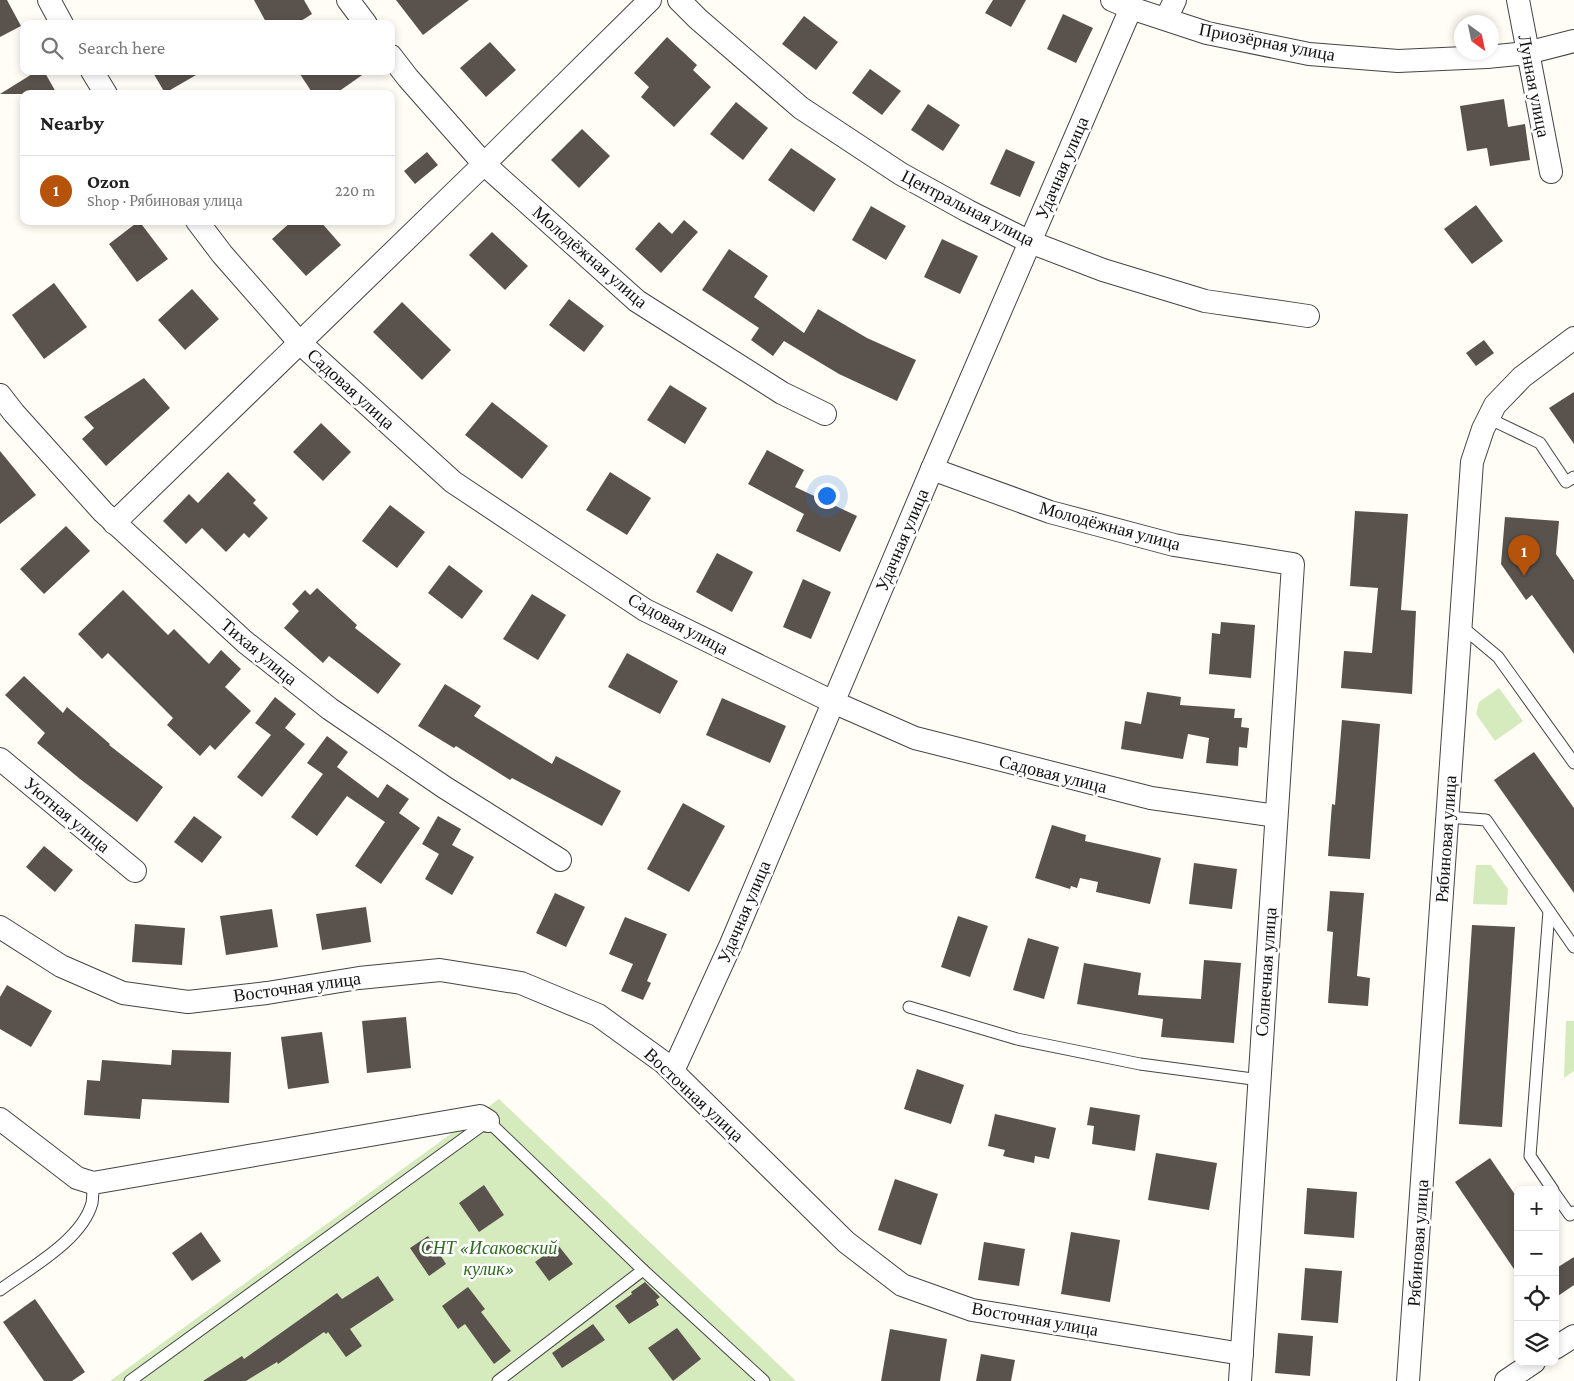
<!DOCTYPE html>
<meta charset="utf-8">
<style>
body{margin:0;font-family:"Crimson Pro",serif;background:#f2f2f2;color:#222}
.controls{position:absolute;right:15px;bottom:15px;display:grid;overflow:hidden;border-radius:10px;box-shadow:0 2px 8px #0003}
.controls button{width:45px;height:45px;display:grid;place-items:center;padding:0;border:0;border-bottom:1px solid #e0e0e0;background:#fff;color:#222;font:25px sans-serif}
.compass{position:absolute;left:1454px;top:15px;width:45px;height:45px;border-radius:50%;background:#fff;box-shadow:0 2px 8px #0003;rotate:147deg}
.you{position:absolute;left:826px;top:495px;width:18px;height:18px;margin:-12px;border:4px solid #fff;border-radius:50%;background:#1a73e8;box-shadow:0 0 0 8px #1a73e833}
.badge{display:grid;place-items:center;width:32px;height:32px;border-radius:50%;background:#b45309;color:#fff;font-size:16px;font-weight:700}
.pin{position:absolute;translate:-50% -41px;filter:drop-shadow(0 1px 2px #0008)}
.pin::after{content:'';position:absolute;top:26px;width:18px;height:15px;background:inherit;clip-path:polygon(0 0,100% 0,50% 100%)}
.list{margin:0;padding:0;list-style:none}
h2{display:flex;justify-content:space-between;align-items:center;height:65px;margin:0;padding:0 20px;font-size:21px}
h2 small{font-size:16px;font-weight:400;color:#767676}
.list li{display:grid;grid-template-columns:32px 1fr auto;gap:15px;align-items:center;box-sizing:border-box;height:70px;padding:0 20px;border-top:1px solid #e0e0e0}
.list b{display:block;font-size:19px;white-space:nowrap}
.list p{margin:0;font-size:16px;white-space:nowrap;color:#767676}
.list em{font-size:16px;font-style:normal;color:#767676}
.icon{flex:none;width:28px;height:28px;fill:none;stroke:currentColor;stroke-width:2;stroke-linecap:round;stroke-linejoin:round}
.map{position:relative;flex:none;width:1574px;height:1381px;overflow:hidden}
.search{position:absolute;background:#fff;box-shadow:0 2px 8px #0003;left:20px;top:20px;width:375px;height:55px;display:flex;align-items:center;gap:12px;box-sizing:border-box;padding:0 18px;border-radius:10px;color:#767676;font-size:19px}
.panel{position:absolute;background:#fff;box-shadow:0 2px 8px #0003;left:20px;top:90px;width:375px;height:135px;border-radius:10px}
.map>svg:first-child{display:block}
</style>
<div class="map">
<svg width="1574" height="1381" viewBox="0 0 1574 1381">
<rect width="100%" height="100%" fill="#fffdf5"/>
<g fill="#d5ebbd">
<path d="M 1499,688 L 1523,721 L 1495,741 L 1476,714 L 1479,702 Z"/>
<path d="M 1476,865 L 1491,865 L 1508,889 L 1507,905 L 1473,904 Z"/>
<path d="M 1566,1021 L 1574,1021 L 1574,1071 L 1564,1078 Z"/>
<path d="M 499,1099 L 796,1381 L 110,1381 Z"/>
</g>
<g fill="#5a524d">
<path d="M 0,0 L 7,0 L 21,26 L 0,37 Z"/>
<path d="M 254,0 L 304,0 L 312,14 L 296,24 L 267,24 Z"/>
<path d="M 396,0 L 469,0 L 423,35 Z"/>
<path d="M 993,0 L 1026,0 L 1011,27 L 985,13 Z"/>
<path d="M 1063,14 L 1093,28 L 1076,63 L 1047,49 Z"/>
<path d="M 804,16 L 838,42 L 816,70 L 782,44 Z"/>
<path d="M 667,37 L 697,65 L 693,70 L 711,87 L 674,127 L 641,97 L 649,87 L 634,73 Z"/>
<path d="M 490,42 L 516,70 L 486,97 L 460,68 Z"/>
<path d="M 870,69 L 901,91 L 882,115 L 852,93 Z"/>
<path d="M 37,71 L 44,71 L 57,94 L 0,94 Z"/>
<path d="M 152,71 L 203,71 L 165,93 Z"/>
<path d="M 298,71 L 368,71 L 335,94 L 313,94 Z"/>
<path d="M 1504,99 L 1508,127 L 1525,124 L 1530,160 L 1490,166 L 1487,148 L 1467,151 L 1460,106 Z"/>
<path d="M 736,102 L 768,128 L 743,160 L 710,134 Z"/>
<path d="M 928,104 L 960,125 L 943,151 L 911,130 Z"/>
<path d="M 582,129 L 610,156 L 579,188 L 551,160 Z"/>
<path d="M 791,148 L 836,179 L 814,212 L 768,180 Z"/>
<path d="M 1006,149 L 1035,162 L 1020,197 L 990,184 Z"/>
<path d="M 427,152 L 438,165 L 415,184 L 404,171 Z"/>
<path d="M 1476,205 L 1503,241 L 1472,264 L 1444,229 Z"/>
<path d="M 871,206 L 906,226 L 886,260 L 852,240 Z"/>
<path d="M 684,220 L 698,232 L 661,273 L 635,249 L 659,222 L 672,234 Z"/>
<path d="M 139,221 L 168,259 L 137,282 L 109,244 Z"/>
<path d="M 292,221 L 320,221 L 341,245 L 306,276 L 272,239 Z"/>
<path d="M 492,232 L 528,266 L 505,290 L 469,255 Z"/>
<path d="M 942,239 L 978,256 L 960,294 L 924,277 Z"/>
<path d="M 729,249 L 768,276 L 754,297 L 804,333 L 818,309 L 867,338 L 916,360 L 897,401 L 839,374 L 784,341 L 773,356 L 751,340 L 759,328 L 702,290 Z"/>
<path d="M 54,283 L 87,327 L 44,359 L 12,315 Z"/>
<path d="M 192,289 L 219,319 L 185,350 L 158,320 Z"/>
<path d="M 569,299 L 604,326 L 584,352 L 549,325 Z"/>
<path d="M 402,302 L 451,350 L 422,380 L 373,332 Z"/>
<path d="M 1484,340 L 1494,353 L 1476,366 L 1466,353 Z"/>
<path d="M 144,378 L 170,408 L 106,466 L 82,439 L 94,428 L 84,417 Z"/>
<path d="M 670,385 L 707,408 L 685,444 L 647,420 Z"/>
<path d="M 1574,392 L 1574,444 L 1549,408 Z"/>
<path d="M 492,402 L 548,446 L 522,479 L 465,435 Z"/>
<path d="M 321,423 L 351,452 L 323,481 L 293,452 Z"/>
<path d="M 767,450 L 804,470 L 795,487 L 857,516 L 840,552 L 796,531 L 804,514 L 748,484 Z"/>
<path d="M 0,451 L 36,495 L 0,524 Z"/>
<path d="M 228,472 L 256,500 L 253,503 L 268,518 L 249,538 L 244,533 L 226,552 L 202,528 L 186,544 L 163,521 L 189,494 L 198,503 Z"/>
<path d="M 610,472 L 651,498 L 627,535 L 586,510 Z"/>
<path d="M 390,505 L 425,532 L 397,568 L 362,541 Z"/>
<path d="M 1355,511 L 1408,514 L 1401,610 L 1416,611 L 1412,694 L 1341,688 L 1344,651 L 1372,653 L 1378,588 L 1350,586 Z"/>
<path d="M 1505,517 L 1559,521 L 1556,554 L 1574,580 L 1574,654 L 1532,595 L 1526,600 L 1501,564 Z"/>
<path d="M 66,526 L 90,551 L 44,594 L 20,569 Z"/>
<path d="M 717,553 L 753,572 L 732,612 L 696,592 Z"/>
<path d="M 449,565 L 483,591 L 462,619 L 428,593 Z"/>
<path d="M 803,579 L 831,592 L 811,639 L 783,627 Z"/>
<path d="M 317,588 L 357,625 L 355,628 L 401,664 L 378,694 L 329,656 L 323,663 L 284,628 L 299,611 L 292,604 L 305,590 L 310,595 Z"/>
<path d="M 123,590 L 168,635 L 174,629 L 209,664 L 221,650 L 241,669 L 225,687 L 251,711 L 215,750 L 210,745 L 200,756 L 167,725 L 173,718 L 108,653 L 102,659 L 78,634 Z"/>
<path d="M 532,594 L 566,615 L 538,660 L 503,639 Z"/>
<path d="M 1221,622 L 1255,625 L 1251,678 L 1209,674 L 1212,633 L 1220,634 Z"/>
<path d="M 627,653 L 678,681 L 660,714 L 608,687 Z"/>
<path d="M 24,676 L 63,713 L 67,707 L 110,744 L 109,745 L 163,787 L 137,822 L 80,779 L 37,743 L 45,733 L 5,695 Z"/>
<path d="M 445,684 L 481,706 L 474,716 L 552,764 L 556,756 L 621,791 L 602,826 L 512,778 L 510,780 L 456,746 L 454,748 L 418,726 Z"/>
<path d="M 1147,692 L 1181,697 L 1180,705 L 1235,709 L 1234,718 L 1242,718 L 1241,727 L 1249,728 L 1247,748 L 1239,747 L 1238,766 L 1206,763 L 1209,738 L 1188,734 L 1183,759 L 1121,749 L 1125,721 L 1141,724 Z"/>
<path d="M 275,697 L 296,714 L 285,728 L 305,744 L 262,797 L 237,777 L 271,735 L 255,723 Z"/>
<path d="M 722,698 L 786,726 L 770,763 L 706,735 Z"/>
<path d="M 1342,720 L 1380,724 L 1370,859 L 1328,856 L 1332,804 L 1335,805 Z"/>
<path d="M 327,736 L 348,752 L 337,767 L 378,798 L 387,784 L 409,799 L 399,813 L 420,828 L 381,884 L 355,866 L 385,822 L 347,796 L 317,836 L 291,817 L 323,774 L 307,763 Z"/>
<path d="M 1534,752 L 1574,808 L 1574,893 L 1494,780 Z"/>
<path d="M 683,803 L 725,826 L 689,892 L 647,869 Z"/>
<path d="M 194,816 L 222,837 L 202,863 L 174,842 Z"/>
<path d="M 438,816 L 461,829 L 452,845 L 474,857 L 452,895 L 425,879 L 439,854 L 422,844 Z"/>
<path d="M 1052,825 L 1086,835 L 1085,841 L 1161,858 L 1150,904 L 1096,892 L 1098,882 L 1080,878 L 1077,888 L 1071,886 L 1070,889 L 1035,878 Z"/>
<path d="M 44,846 L 73,870 L 55,892 L 26,867 Z"/>
<path d="M 1194,863 L 1237,869 L 1232,909 L 1189,904 Z"/>
<path d="M 1330,891 L 1364,893 L 1357,976 L 1370,978 L 1368,1006 L 1328,1003 L 1333,932 L 1327,931 Z"/>
<path d="M 555,893 L 585,907 L 566,947 L 536,933 Z"/>
<path d="M 366,907 L 371,942 L 322,950 L 316,914 Z"/>
<path d="M 272,909 L 278,947 L 226,955 L 220,916 Z"/>
<path d="M 958,916 L 988,926 L 970,977 L 941,967 Z"/>
<path d="M 625,917 L 667,934 L 647,981 L 651,983 L 643,1000 L 621,991 L 633,964 L 609,954 Z"/>
<path d="M 135,924 L 185,928 L 182,965 L 132,962 Z"/>
<path d="M 1472,925 L 1515,927 L 1502,1127 L 1459,1124 Z"/>
<path d="M 1028,938 L 1059,947 L 1044,999 L 1013,990 Z"/>
<path d="M 1204,960 L 1241,963 L 1234,1043 L 1161,1037 L 1163,1019 L 1077,1004 L 1084,963 L 1141,973 L 1138,995 L 1201,999 Z"/>
<path d="M 7,985 L 52,1011 L 31,1047 L 0,1029 L 0,997 Z"/>
<path d="M 406,1017 L 411,1068 L 367,1073 L 362,1021 Z"/>
<path d="M 322,1032 L 329,1083 L 288,1089 L 281,1037 Z"/>
<path d="M 172,1050 L 231,1052 L 229,1103 L 142,1099 L 140,1119 L 84,1115 L 87,1080 L 100,1081 L 102,1060 L 171,1065 Z"/>
<path d="M 917,1069 L 964,1085 L 951,1124 L 904,1109 Z"/>
<path d="M 1090,1107 L 1140,1115 L 1135,1151 L 1092,1144 L 1094,1126 L 1087,1125 Z"/>
<path d="M 995,1114 L 1056,1128 L 1049,1159 L 1035,1156 L 1034,1163 L 1003,1156 L 1005,1150 L 988,1146 Z"/>
<path d="M 1156,1153 L 1217,1163 L 1209,1210 L 1148,1200 Z"/>
<path d="M 1490,1158 L 1518,1199 L 1518,1275 L 1455,1182 Z"/>
<path d="M 895,1179 L 938,1194 L 921,1245 L 878,1230 Z"/>
<path d="M 484,1185 L 504,1215 L 479,1232 L 459,1203 Z"/>
<path d="M 1307,1188 L 1357,1192 L 1354,1238 L 1304,1234 Z"/>
<path d="M 201,1232 L 221,1261 L 192,1281 L 172,1253 Z"/>
<path d="M 1071,1232 L 1120,1240 L 1110,1302 L 1061,1294 Z"/>
<path d="M 428,1236 L 446,1264 L 429,1276 L 410,1248 Z"/>
<path d="M 984,1242 L 1025,1249 L 1019,1286 L 978,1280 Z"/>
<path d="M 558,1245 L 573,1264 L 549,1281 L 535,1262 Z"/>
<path d="M 1574,1257 L 1574,1285 L 1555,1298 L 1555,1269 Z"/>
<path d="M 1305,1268 L 1342,1271 L 1338,1323 L 1301,1320 Z"/>
<path d="M 378,1276 L 394,1300 L 350,1329 L 362,1346 L 346,1357 L 328,1332 L 326,1334 L 324,1332 L 278,1364 L 277,1362 L 246,1381 L 203,1381 L 242,1356 L 244,1359 L 337,1293 L 342,1299 Z"/>
<path d="M 645,1282 L 660,1297 L 656,1300 L 659,1305 L 629,1324 L 615,1306 L 632,1294 L 631,1292 Z"/>
<path d="M 468,1287 L 485,1309 L 481,1312 L 511,1351 L 494,1364 L 465,1324 L 458,1329 L 442,1306 Z"/>
<path d="M 35,1299 L 85,1372 L 72,1381 L 44,1381 L 3,1322 Z"/>
<path d="M 593,1324 L 605,1340 L 562,1368 L 552,1353 Z"/>
<path d="M 677,1328 L 701,1359 L 673,1381 L 648,1348 Z"/>
<path d="M 890,1329 L 947,1339 L 940,1381 L 881,1381 Z"/>
<path d="M 1278,1333 L 1313,1336 L 1310,1376 L 1275,1373 Z"/>
<path d="M 981,1354 L 1015,1360 L 1011,1381 L 976,1381 Z"/>
</g>
<g fill="none" stroke-linecap="round" stroke-linejoin="round">
<defs>
<g id="service">
<path d="M 1488,418 L 1540,443 L 1566,482 L 1574,477"/>
<path d="M 1461,626 L 1498,657 L 1574,763"/>
<path d="M 1447,817 L 1486,820 L 1574,947"/>
<path d="M 1549,911 L 1530,1156 L 1553,1190"/>
<path d="M 909,1007 L 1017,1039 L 1140,1064 L 1260,1080"/>
<path d="M 1555,1194 L 1570,1215 L 1574,1212"/>
<path d="M 0,1290 C 30,1268 82,1240 92,1203 C 93,1197 93,1189 93,1183"/>
<path d="M 130,1381 L 488,1121 L 643,1270 L 764,1381"/>
<path d="M 498,1381 L 643,1270"/>
</g>
<g id="minor">
<path d="M 49,0 L 62,24"/>
<path d="M 348,0 L 366,24"/>
<path d="M 679,0 L 698,19 L 801,108 L 901,174 L 968,211 L 1030,242 L 1103,270 L 1205,301 L 1308,316"/>
<path d="M 1112,0 L 1131,8 L 1207,33 L 1309,54 L 1398,61 L 1487,57 L 1527,53 L 1574,41"/>
<path d="M 1518,0 L 1551,172"/>
<path d="M 1166,19 L 1175,0"/>
<path d="M 391,56 L 408,78 L 484,164 L 637,301 L 782,393 L 825,414"/>
<path d="M 92,71 L 106,94"/>
<path d="M 197,221 L 222,254 L 300,343 L 453,482 L 645,610 L 833,702 L 915,738 L 1151,798 L 1276,816"/>
<path d="M 0,395 L 14,413 L 103,512 L 245,642 L 330,709 L 444,787 L 560,860"/>
<path d="M 932,469 L 1050,512 L 1174,545 L 1293,564 L 1240,1381"/>
<path d="M 114,523 L 484,164 L 650,0"/>
<path d="M 0,759 L 135,871"/>
<path d="M 0,927 L 61,966 L 123,993 L 188,1002 L 267,993 L 359,978 L 440,970 L 521,983 L 598,1015 L 663,1062 L 846,1242 L 902,1285 L 972,1310 L 1242,1354"/>
<path d="M 673,1071 L 731,944 L 932,469 L 1131,8"/>
<path d="M 0,1119 L 77,1178 L 93,1183 L 480,1116 L 488,1121"/>
<path d="M 1555,1348 L 1574,1336"/>
<path d="M 1408,1381 L 1472,462 L 1483,429 L 1495,405 L 1522,377 L 1574,338"/>
<path d="M 1506,1381 L 1534,1362"/>
</g>
</defs>
<use href="#service" stroke="#444" stroke-width="13"/>
<use href="#minor" stroke="#444" stroke-width="24"/>
<use href="#service" stroke="#fff" stroke-width="11"/>
<use href="#minor" stroke="#fff" stroke-width="22"/>
</g>
<g text-anchor="middle" stroke-width="5" stroke-linejoin="round" paint-order="stroke">
<g font-size="18" fill="#111" stroke="#fff">
<text transform="translate(1267 42) rotate(11)" y="6">Приозёрная улица</text>
<text transform="translate(1534 86) rotate(79)" y="6">Лунная улица</text>
<text transform="translate(1062 168) rotate(-67)" y="6">Удачная улица</text>
<text transform="translate(968 208) rotate(27)" y="6">Центральная улица</text>
<text transform="translate(590 257) rotate(41)" y="6">Молодёжная улица</text>
<text transform="translate(351 389) rotate(42)" y="6">Садовая улица</text>
<text transform="translate(1110 526) rotate(15)" y="6">Молодёжная улица</text>
<text transform="translate(902 540) rotate(-67)" y="6">Удачная улица</text>
<text transform="translate(678 624) rotate(28)" y="6">Садовая улица</text>
<text transform="translate(259 652) rotate(40)" y="6">Тихая улица</text>
<text transform="translate(1053 774) rotate(14)" y="6">Садовая улица</text>
<text transform="translate(67 815) rotate(40)" y="6">Уютная улица</text>
<text transform="translate(1446 839) rotate(-86)" y="6">Рябиновая улица</text>
<text transform="translate(744 912) rotate(-67)" y="6">Удачная улица</text>
<text transform="translate(1266 972) rotate(-86)" y="6">Солнечная улица</text>
<text transform="translate(297 987) rotate(-8)" y="6">Восточная улица</text>
<text transform="translate(694 1095) rotate(43)" y="6">Восточная улица</text>
<text transform="translate(1418 1243) rotate(-86)" y="6">Рябиновая улица</text>
<text transform="translate(1035 1319) rotate(10)" y="6">Восточная улица</text>
</g>
<g font-size="18" font-style="italic" fill="#2f6b1f" stroke="#fff">
<text x="489" y="1254">СНТ «Исаковский<tspan x="489" dy="21">кулик»</tspan></text>
</g>
</g>
</svg>
<div class="controls">
<button>+</button>
<button>−</button>
<button><svg class="icon" aria-label="locate" viewBox="0 0 24 24"><circle cx="12" cy="12" r="6"/><path d="M12 2v4M12 18v4M2 12h4M18 12h4"/></svg></button>
<button><svg class="icon" aria-label="layers" viewBox="0 0 24 24"><path d="M12 4l9 5-9 5-9-5zM3 14l9 5 9-5"/></svg></button>
</div>
<svg class="compass" viewBox="-18 -18 36 36"><path d="M0-13l5 13h-10z" fill="#e53935"/><path d="M0 13l5-13h-10z" fill="#767676"/></svg>
<div class="you"></div>
<div class="pin badge" style="left:1524px;top:576px">1</div>
<div class="search"><svg class="icon" aria-label="search" viewBox="0 0 24 24"><circle cx="10" cy="10" r="6"/><path d="M15 15l6 6"/></svg>Search here</div>
<section class="panel">
<h2>Nearby<small></small></h2>
<ul class="list">
<li><span class="badge">1</span><div><b>Ozon</b><p>Shop · Рябиновая улица</p></div><em>220 m</em></li>
</ul>
</section>
</div>
